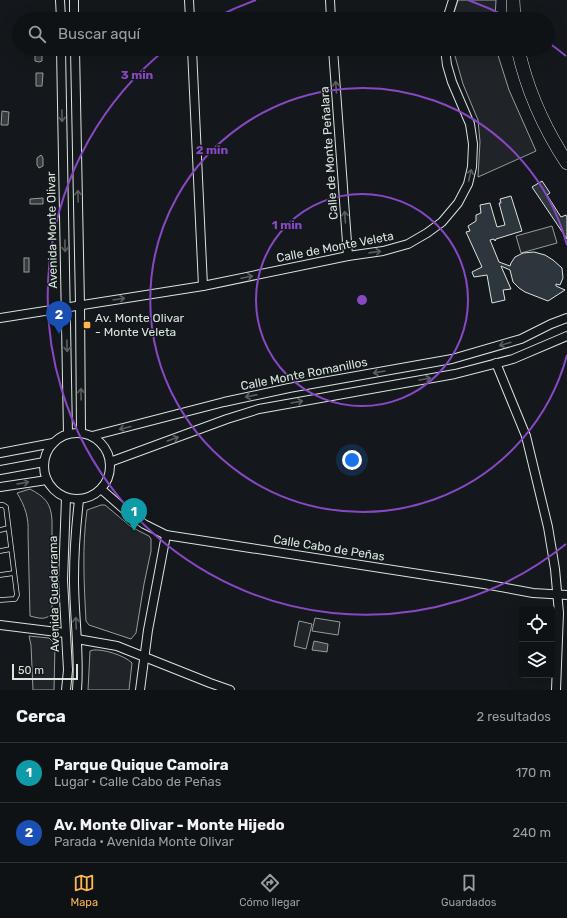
<!DOCTYPE html>
<html lang="es">
<meta charset="utf-8">
<style>
body{margin:0;font-family:Rubik,sans-serif;background:#1d2022;color:#f1f3f6}
.controls{position:absolute;right:12px;bottom:12px;display:grid;overflow:hidden;border-radius:4px;box-shadow:0 4px 16px #0002}
.controls button{width:36px;height:36px;display:grid;place-items:center;padding:0;border:0;border-bottom:1px solid #2f3234;background:#0f1215;color:#f1f3f6;font:20px sans-serif}
.scale{position:absolute;left:12px;bottom:10px;width:66px;box-sizing:border-box;padding-left:4px;border:2px solid #d8e6dc;border-top:0;font-size:11px;line-height:14px;white-space:nowrap;color:#d8e6dc;-webkit-text-stroke:3px #14181c;paint-order:stroke}
.you{position:absolute;left:352px;top:460px;width:14px;height:14px;margin:-10px;border:3px solid #fff;border-radius:50%;background:#1a73e8;box-shadow:0 0 0 6px #1a73e833}
.badge{display:grid;place-items:center;width:26px;height:26px;border-radius:50%;background:#ffb74d;color:#fff;font-size:13px;font-weight:700}
.pin{position:absolute;translate:-50% -33px;filter:drop-shadow(0 1px 2px #0008)}
.pin::after{content:'';position:absolute;top:21px;width:14px;height:12px;background:inherit;clip-path:polygon(0 0,100% 0,50% 100%)}
.list{margin:0;padding:0;list-style:none}
h2{display:flex;justify-content:space-between;align-items:center;height:52px;margin:0;padding:0 16px;font-size:17px}
h2 small{font-size:13px;font-weight:400;color:#9b9ea0}
.list li{display:grid;grid-template-columns:26px 1fr auto;gap:12px;align-items:center;box-sizing:border-box;height:60px;padding:0 16px;border-top:1px solid #2f3234}
.list b{display:block;font-size:15px;white-space:nowrap}
.list p{margin:0;font-size:13px;white-space:nowrap;color:#9b9ea0}
.list em{font-size:13px;font-style:normal;color:#9b9ea0}
.icon{flex:none;width:22px;height:22px;fill:none;stroke:currentColor;stroke-width:2;stroke-linecap:round;stroke-linejoin:round}
.map{position:relative;flex:none;width:567px;height:690px;overflow:hidden}
.search{position:absolute;background:#0f1215;box-shadow:0 4px 16px #0002;left:12px;right:12px;top:12px;height:44px;display:flex;align-items:center;gap:10px;box-sizing:border-box;padding:0 14px;border-radius:22px;color:#9b9ea0;font-size:15px}
.sheet{height:172px;background:#0f1215}
nav{display:flex;justify-content:space-around;align-items:center;box-sizing:border-box;height:56px;border-top:1px solid #2f3234;background:#0f1215;font-size:11px;color:#9b9ea0}
nav a{display:grid;justify-items:center;gap:2px}
nav .on{color:#ffb74d}
.map>svg:first-child{display:block}
</style>
<div class="map">
<svg width="567" height="690" viewBox="0 0 567 690">
<rect width="100%" height="100%" fill="#14181c"/>
<g fill="#202428" stroke="#939e99">
<path d="M 458,0 L 496,0 L 495,19 L 452,19 Z"/>
<path d="M 453,49 L 496,49 L 509,90 L 536,151 L 478,177 L 480,142 L 478,120 L 463,84 Z"/>
<path d="M 552,226 L 557,243 L 521,253 L 516,236 Z"/>
<path d="M 30,489 C 45,497 51,503 52,520 L 52,613 C 46,621 38,618 30,616 L 28,533 C 29,518 25,506 17,493 Z"/>
<path d="M 101,505 L 105,505 L 130,526 L 139,531 L 149,536 L 151,539 L 151,551 L 144,584 L 136,633 L 131,639 L 89,625 L 86,621 C 84,584 82,546 87,510 Z"/>
<path d="M 315,618 L 340,622 L 338,635 L 312,631 Z"/>
<path d="M 299,621 L 312,624 L 306,649 L 294,646 Z"/>
<path d="M 29,636 L 49,638 L 55,644 L 54,690 L 33,690 L 31,645 Z"/>
<path d="M 93,650 C 103,649 124,655 132,663 L 129,690 L 88,690 L 90,651 Z"/>
</g>
<g fill="#363b3e" stroke="#939e99">
<path d="M 35,49 L 42,49 L 42,61 L 39,62 L 35,61 Z"/>
<path d="M 36,73 L 43,73 L 42,86 L 36,86 Z"/>
<path d="M 2,111 L 9,112 L 8,125 L 1,125 Z"/>
<path d="M 41,155 L 43,158 L 43,166 L 39,168 L 37,165 L 37,158 Z"/>
<path d="M 43,198 L 43,204 L 30,204 L 30,199 Z"/>
<rect x="24" y="258" width="5" height="14"/>
<path d="M 314,641 L 328,644 L 327,652 L 312,650 Z"/>
</g>
<g fill="#2c363c" stroke="#d8e6dc">
<path d="M 542,181 L 550,193 L 547,195 L 561,217 L 566,215 L 567,217 L 567,239 L 532,187 Z"/>
<path d="M 511,196 L 522,231 L 496,239 L 495,241 L 494,239 L 490,240 L 499,262 L 510,266 L 511,263 L 515,257 L 523,253 L 534,252 L 545,255 L 553,260 L 562,268 L 563,278 L 560,285 L 556,284 L 556,286 L 565,290 L 548,301 L 525,292 L 519,288 L 513,282 L 510,270 L 501,266 L 511,289 L 503,290 L 505,300 L 492,303 L 487,275 L 474,277 L 472,272 L 482,267 L 466,232 L 470,231 L 468,226 L 476,221 L 476,215 L 481,213 L 480,205 L 490,203 L 497,227 L 505,225 L 499,203 L 501,203 L 500,199 Z"/>
</g>
<g fill="none" stroke-linecap="round" stroke-linejoin="round">
<defs>
<g id="service">
<path d="M 0,505 L 3,505 L 6,507 L 17,595 L 15,599 L 0,600"/>
<path d="M 0,530 L 8,528"/>
<path d="M 0,551 L 11,549"/>
<path d="M 0,575 L 14,573"/>
</g>
<g id="minor">
<path d="M 60,0 L 61,19"/>
<path d="M 74,0 L 74,19"/>
<path d="M 189,0 L 190,19"/>
<path d="M 330,0 L 331,19"/>
<path d="M 447,19 L 453,0"/>
<path d="M 61,49 L 68,434"/>
<path d="M 75,49 L 80,305 L 81,433"/>
<path d="M 192,49 L 203,286"/>
<path d="M 333,49 L 348,256"/>
<path d="M 0,318 L 203,286 L 348,256 L 383,251 L 408,244 L 427,233 L 442,222 L 458,203 L 468,184 L 472,167 L 473,144 L 470,124 L 452,82 L 447,65 L 445,49"/>
<path d="M 496,363 L 526,436 L 548,527 L 555,569 L 559,613 L 556,690"/>
<circle cx="77" cy="466" r="33"/>
<path d="M 92,436 L 224,402 L 289,388 L 452,359 L 521,339 L 551,324 L 567,318"/>
<path d="M 0,453 L 53,443"/>
<path d="M 110,462 L 227,419 L 259,409 L 455,374 L 513,359 L 567,336"/>
<path d="M 0,470 L 44,462"/>
<path d="M 0,487 L 47,480"/>
<path d="M 101,489 L 125,510 L 144,524 L 166,535 L 484,584 L 533,593 L 567,595"/>
<path d="M 66,498 L 63,580 L 68,670 L 66,690"/>
<path d="M 0,625 L 65,633"/>
<path d="M 77,639 L 117,646 L 210,683 L 230,690"/>
<path d="M 77,690 C 80,653 74,616 74,579 C 74,553 76,526 79,500"/>
<path d="M 140,690 L 148,630 L 166,535"/>
</g>
<g id="primary">
<path d="M 513,0 L 514,19"/>
<path d="M 518,49 C 527,90 544,128 567,163"/>
</g>
</defs>
<use href="#service" stroke="#d8e6dc" stroke-width="5.5"/>
<use href="#minor" stroke="#d8e6dc" stroke-width="10"/>
<use href="#primary" stroke="#d8e6dc" stroke-width="14"/>
<use href="#service" stroke="#14181c" stroke-width="4"/>
<use href="#minor" stroke="#14181c" stroke-width="8"/>
<use href="#primary" stroke="#14181c" stroke-width="13"/>
</g>
<defs><path id="oneway-shaft" d="M-6 0H5M1.5-3L5.5 0L1.5 3" fill="none" stroke-width="1.6" stroke-linecap="round" stroke-linejoin="round"/></defs>
<g stroke="#59605f">
<use href="#oneway-shaft" transform="translate(336 87) rotate(-94)"/>
<use href="#oneway-shaft" transform="translate(62 116) rotate(89)"/>
<use href="#oneway-shaft" transform="translate(470 175) rotate(-77)"/>
<use href="#oneway-shaft" transform="translate(78 196) rotate(-91)"/>
<use href="#oneway-shaft" transform="translate(345 217) rotate(-94)"/>
<use href="#oneway-shaft" transform="translate(65 246) rotate(89)"/>
<use href="#oneway-shaft" transform="translate(375 252) rotate(-8)"/>
<use href="#oneway-shaft" transform="translate(247 277) rotate(-12)"/>
<use href="#oneway-shaft" transform="translate(119 299) rotate(-9)"/>
<use href="#oneway-shaft" transform="translate(505 344) rotate(163)"/>
<use href="#oneway-shaft" transform="translate(67 346) rotate(88)"/>
<use href="#oneway-shaft" transform="translate(379 372) rotate(170)"/>
<use href="#oneway-shaft" transform="translate(425 379) rotate(-10)"/>
<use href="#oneway-shaft" transform="translate(81 394) rotate(-91)"/>
<use href="#oneway-shaft" transform="translate(251 396) rotate(168)"/>
<use href="#oneway-shaft" transform="translate(297 402) rotate(-10)"/>
<use href="#oneway-shaft" transform="translate(125 428) rotate(166)"/>
<use href="#oneway-shaft" transform="translate(173 439) rotate(-20)"/>
<use href="#oneway-shaft" transform="translate(23 483) rotate(-10)"/>
<use href="#oneway-shaft" transform="translate(76 623) rotate(-93)"/>
</g>
<g fill="none" stroke="#8948c3" stroke-width="2">
<circle cx="362" cy="300" r="106"/>
<path d="M567 355A212 212 0 1 1 567 245"/>
<path d="M566 544A318 318 0 1 1 166 49M215 18A318 318 0 0 1 256 0M468 0A318 318 0 0 1 509 18M549 43A318 318 0 0 1 566 56"/>
</g>
<rect fill="#ffb74d" stroke="#14181c" stroke-width="1.5" x="83" y="321" width="8" height="8" rx="2"/>
<g text-anchor="middle" stroke-width="3" stroke-linejoin="round" paint-order="stroke">
<g font-size="12" fill="#d8e6dc" stroke="#14181c">
<text transform="translate(329 153) rotate(-94)" y="4">Calle de Monte Peñalara</text>
<text transform="translate(52 230) rotate(-91)" y="4">Avenida Monte Olivar</text>
<text transform="translate(335 247) rotate(-11)" y="4">Calle de Monte Veleta</text>
<text transform="translate(304 374) rotate(-11)" y="4">Calle Monte Romanillos</text>
<text transform="translate(329 548) rotate(9)" y="4">Calle Cabo de Peñas</text>
<text transform="translate(54 594) rotate(-91)" y="4">Avenida Guadarrama</text>
</g>
<g font-size="12" fill="#d8e6dc" stroke="#14181c" text-anchor="start">
<text x="95" y="322">Av. Monte Olivar<tspan x="95" dy="14">- Monte Veleta</tspan></text>
</g>
</g>
<circle cx="362" cy="300" r="6" fill="#8948c3" stroke="#14181c" stroke-width="2"/>
<g font-size="12" text-anchor="middle" font-weight="bold" fill="#8948c3" stroke="#14181c" stroke-width="3" stroke-linejoin="round" paint-order="stroke">
<text x="137" y="79">3 min</text>
<text x="212" y="154">2 min</text>
<text x="287" y="229">1 min</text>
</g>
</svg>
<div class="controls">
<button><svg class="icon" aria-label="locate" viewBox="0 0 24 24"><circle cx="12" cy="12" r="6"/><path d="M12 2v4M12 18v4M2 12h4M18 12h4"/></svg></button>
<button><svg class="icon" aria-label="layers" viewBox="0 0 24 24"><path d="M12 4l9 5-9 5-9-5zM3 14l9 5 9-5"/></svg></button>
</div>
<div class="scale">50 m</div>
<div class="you"></div>
<div class="pin badge" style="left:134px;top:531px;background:#0f9aa8">1</div>
<div class="pin badge" style="left:59px;top:334px;background:#1a4fb4">2</div>
<div class="search"><svg class="icon" aria-label="search" viewBox="0 0 24 24"><circle cx="10" cy="10" r="6"/><path d="M15 15l6 6"/></svg>Buscar aquí</div>
</div>
<section class="sheet">
<h2>Cerca<small>2 resultados</small></h2>
<ul class="list">
<li><span class="badge" style="background:#0f9aa8">1</span><div><b>Parque Quique Camoira</b><p>Lugar · Calle Cabo de Peñas</p></div><em>170 m</em></li>
<li><span class="badge" style="background:#1a4fb4">2</span><div><b>Av. Monte Olivar - Monte Hijedo</b><p>Parada · Avenida Monte Olivar</p></div><em>240 m</em></li>
</ul>
</section>
<nav>
<a class="on"><svg class="icon" aria-label="map" viewBox="0 0 24 24"><path d="M3 6l6-2 6 2 6-2v14l-6 2-6-2-6 2zM9 4v14M15 6v14"/></svg>Mapa</a>
<a><svg class="icon" aria-label="directions" viewBox="0 0 24 24"><path d="M12 3l9 9-9 9-9-9zM9 14v-3h6M13 9l2 2-2 2"/></svg>Cómo llegar</a>
<a><svg class="icon" aria-label="saved" viewBox="0 0 24 24"><path d="M7 4h10v16l-5-4-5 4z"/></svg>Guardados</a>
</nav>
